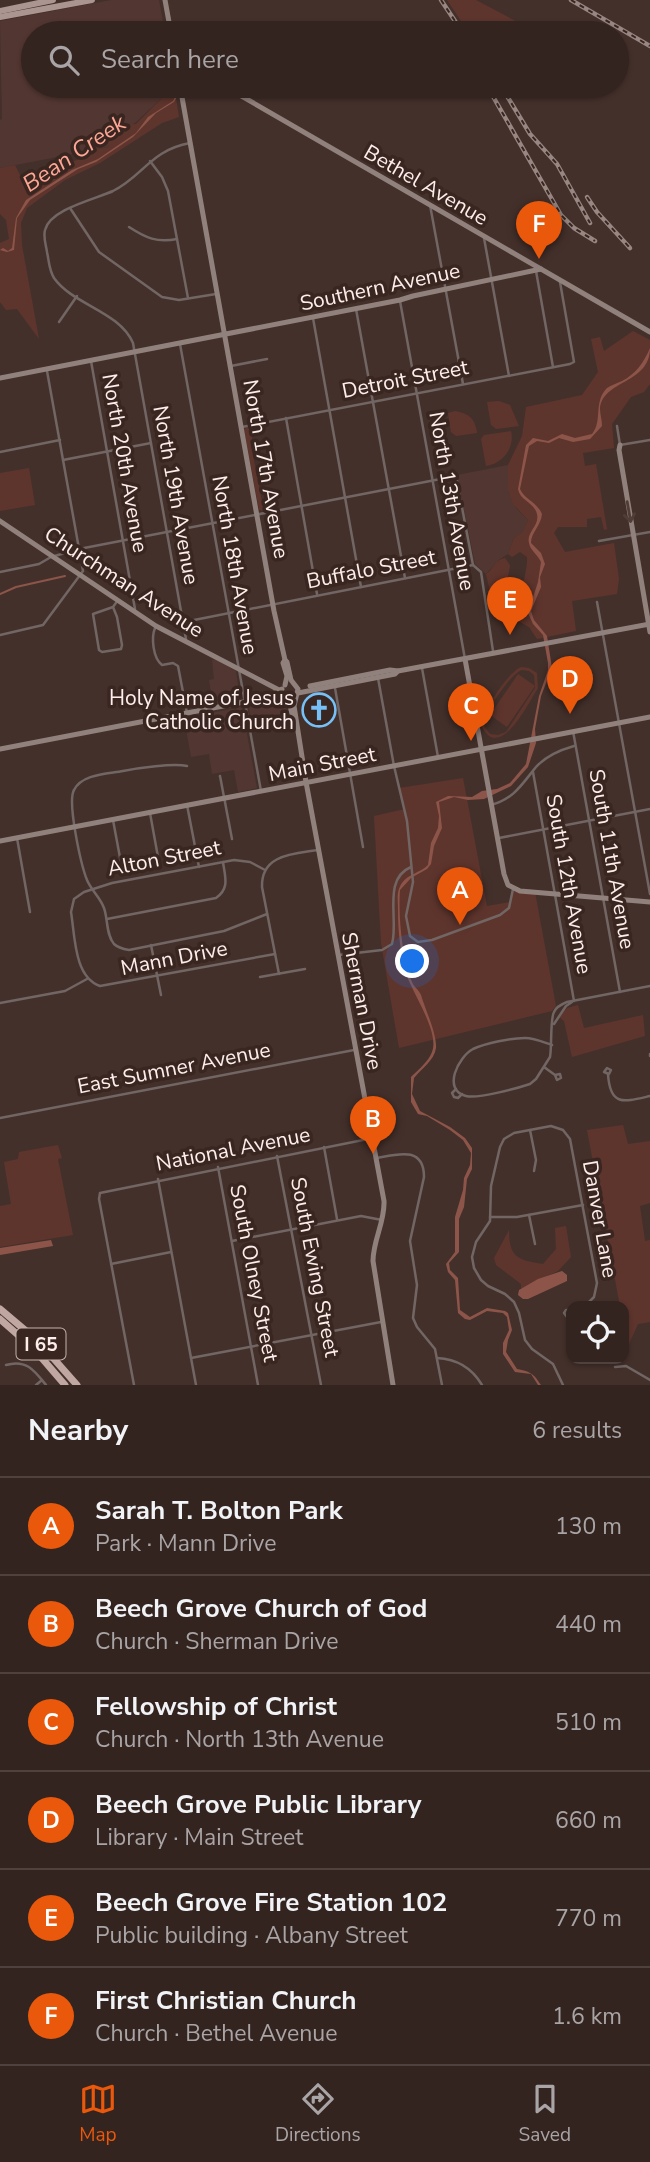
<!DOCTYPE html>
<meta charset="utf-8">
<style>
body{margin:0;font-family:"Nunito Sans",sans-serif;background:#3e302d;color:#f1f3f6}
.controls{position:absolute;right:21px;bottom:21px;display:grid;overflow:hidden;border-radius:14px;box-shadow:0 2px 5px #0004}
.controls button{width:63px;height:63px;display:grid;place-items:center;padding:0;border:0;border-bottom:2px solid #4e413e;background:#332420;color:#f1f3f6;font:35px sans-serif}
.you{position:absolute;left:413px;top:962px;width:24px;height:24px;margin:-18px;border:5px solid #fff;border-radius:50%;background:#1a73e8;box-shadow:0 0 0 10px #1a73e833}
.badge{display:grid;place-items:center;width:46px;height:46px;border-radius:50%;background:#ea580c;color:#fff;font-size:23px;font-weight:700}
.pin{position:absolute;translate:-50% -58px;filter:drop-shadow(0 2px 4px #0008)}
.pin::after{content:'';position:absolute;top:37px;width:24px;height:21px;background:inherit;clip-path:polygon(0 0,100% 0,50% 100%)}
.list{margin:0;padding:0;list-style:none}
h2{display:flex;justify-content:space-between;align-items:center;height:91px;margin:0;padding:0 28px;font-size:30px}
h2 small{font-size:23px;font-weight:400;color:#a9a4a5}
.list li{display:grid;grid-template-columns:46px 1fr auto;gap:21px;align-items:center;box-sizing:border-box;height:98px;padding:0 28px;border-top:2px solid #4e413e}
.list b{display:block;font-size:26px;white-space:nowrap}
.list p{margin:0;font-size:23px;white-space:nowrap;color:#a9a4a5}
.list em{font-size:23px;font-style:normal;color:#a9a4a5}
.icon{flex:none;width:38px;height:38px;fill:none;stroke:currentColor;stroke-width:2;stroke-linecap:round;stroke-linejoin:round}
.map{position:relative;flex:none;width:650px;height:1385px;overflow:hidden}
.search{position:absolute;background:#332420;box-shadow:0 2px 5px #0004;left:21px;right:21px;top:21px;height:77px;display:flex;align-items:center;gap:18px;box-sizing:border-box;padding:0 24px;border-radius:38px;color:#a9a4a5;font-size:26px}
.sheet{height:679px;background:#332420}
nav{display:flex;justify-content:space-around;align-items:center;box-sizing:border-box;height:98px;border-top:2px solid #4e413e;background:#332420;font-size:19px;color:#a9a4a5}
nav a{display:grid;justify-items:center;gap:4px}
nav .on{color:#ea580c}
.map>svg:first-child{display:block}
</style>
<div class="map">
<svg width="650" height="1385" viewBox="0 0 650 1385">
<rect width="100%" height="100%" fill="#44302b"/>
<g fill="#523631">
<path d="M 111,0 L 159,0 L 165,33 L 33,33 L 33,86 L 171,86 L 165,95 L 109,147 L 0,168 L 0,120 L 2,119 L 0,21 Z"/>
<path d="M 508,465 L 508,490 L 516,508 L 528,520 L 524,532 L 514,538 L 508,554 L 500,559 L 486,574 L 475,564 L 457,475 Z"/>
<path d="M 216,659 L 236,671 L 240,699 L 213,705 L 209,680 L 214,679 L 212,660 Z"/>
<path d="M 281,699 L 286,702 L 290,719 L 251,726 L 249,705 Z"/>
<path d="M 242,707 L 257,788 L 238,792 L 234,770 L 212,774 L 209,754 L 191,757 L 184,718 Z"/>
</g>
<g fill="#5e352d" fill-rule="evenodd">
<path d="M 447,0 L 476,0 L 538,33 L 469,33 Z"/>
<path d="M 171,86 L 174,86 L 179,117 L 162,123 L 100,163 L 65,180 L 27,208 L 21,223 L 22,245 L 39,339 L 17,309 L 6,310 L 0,302 L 0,243 L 9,239 L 6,220 L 0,214 L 0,168 L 15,165 L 22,179 L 77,160 L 89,151 L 109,147 L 105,127 L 136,124 L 165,95 Z"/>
<path d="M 633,331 L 650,340 L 650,384 L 644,392 L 631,397 L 612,424 L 614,448 L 583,453 L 585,466 L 596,464 L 607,529 L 604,530 L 601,517 L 587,519 L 587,527 L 558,527 L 554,533 L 565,552 L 614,543 L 619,579 L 617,594 L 572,601 L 576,631 L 537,639 L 529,627 L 501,612 L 490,592 L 486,574 C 494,569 494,560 505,558 L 510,565 L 508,577 L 512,580 L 521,578 L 510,601 L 515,608 L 521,609 C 518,591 528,575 527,557 L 520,552 L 512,557 L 508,554 L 514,538 L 523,532 L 528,520 L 513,504 L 508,490 L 508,465 L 522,436 L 526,407 L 582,395 L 598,372 L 591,339 L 600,337 L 604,351 Z"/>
<path d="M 499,401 L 510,405 L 519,426 L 496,429 L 491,425 L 487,402 Z"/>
<path d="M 455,411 C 469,414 475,418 477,433 L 456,436 L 451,432 L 448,413 Z"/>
<path d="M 251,426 L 252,439 L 250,441 L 264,511 L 259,510 L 244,429 Z"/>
<path d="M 511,431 C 515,448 503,463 486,466 L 481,439 L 484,435 Z"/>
<path d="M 29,468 L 35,505 L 0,511 L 0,473 Z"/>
<path d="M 521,667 L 529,668 L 537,673 L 538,688 C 529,702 500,762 482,727 C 480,714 508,672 521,667 ZM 522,670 L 529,671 L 534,675 L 535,688 L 506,732 L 498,735 L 490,734 L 484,726 C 483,714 510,674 522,670 Z"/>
<path d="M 518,674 L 535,686 L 507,727 L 490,715 Z"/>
<path d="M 463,778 L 487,906 L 510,902 L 513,889 L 535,892 L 556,1006 L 552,1011 L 399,1048 L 381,943 L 374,816 L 405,809 L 399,788 Z"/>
<path d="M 578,1005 L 584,1028 L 643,1015 L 645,1036 L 572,1057 L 564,1021 L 559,1017 L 567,1008 Z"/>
<path d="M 623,1125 L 628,1144 L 650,1141 L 650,1203 L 640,1206 L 645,1241 L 650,1240 L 650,1322 L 638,1324 L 629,1344 L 624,1345 L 624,1306 L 620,1306 L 587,1130 Z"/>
<path d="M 58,1145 L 62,1158 L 58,1159 L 73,1235 L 0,1247 L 0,1206 L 11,1204 L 4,1162 L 18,1159 L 19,1152 Z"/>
<path d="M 566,1226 L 571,1257 L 558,1271 L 521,1289 L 521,1284 L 496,1265 L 494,1258 L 509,1230 C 509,1258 518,1260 543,1264 L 556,1249 L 555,1228 Z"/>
</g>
<g fill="#8d5549">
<path d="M 181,86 L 183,86 L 174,102 L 156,113 L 133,137 L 96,162 L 78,169 L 30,200 L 17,218 L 14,250 L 7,252 L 0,250 L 3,248 L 8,251 L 12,248 L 16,218 L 26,200 L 72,170 L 98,159 L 136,133 L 148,117 L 173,101 Z"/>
<path d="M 650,348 C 650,384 602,380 600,409 C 600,414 602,420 602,426 L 590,439 L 573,442 L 559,438 L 549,443 L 537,441 L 529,446 L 520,489 C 524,499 537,502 542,514 C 541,526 531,532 531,543 L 541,553 L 545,564 L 540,577 L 541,587 L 531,611 L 534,620 L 547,636 L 552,668 L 541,696 L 535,729 L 536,743 L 528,767 L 511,786 L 484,799 L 468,800 L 454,797 L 439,802 L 442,828 L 434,846 L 431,864 L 427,869 L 411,878 L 400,890 C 398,915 402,958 412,982 C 414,987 419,990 421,995 C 425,1009 437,1034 436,1048 C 434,1061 421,1069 414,1078 L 412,1094 L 420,1111 L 450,1127 L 465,1138 L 472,1148 L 472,1169 L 467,1179 L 464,1207 L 459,1219 L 459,1252 L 449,1263 L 450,1270 L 458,1278 L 460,1310 L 470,1317 L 487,1308 L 505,1311 L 508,1313 L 512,1330 L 508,1340 L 506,1352 L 517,1369 C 531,1372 533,1373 541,1385 L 538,1385 L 531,1374 L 515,1372 L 503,1354 L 503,1343 L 509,1330 L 507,1317 L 503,1313 L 487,1311 L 470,1320 L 465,1319 L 458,1313 L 455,1280 L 448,1272 L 446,1264 L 455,1252 L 455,1217 L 463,1190 L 464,1178 L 470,1165 L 471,1153 L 463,1140 L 450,1130 L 427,1116 L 418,1114 L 411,1102 L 411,1077 C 418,1070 429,1061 432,1052 C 440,1032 412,993 406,973 C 400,952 398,930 398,909 C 398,899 396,892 402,883 C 408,874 420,873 428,865 L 431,843 L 438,828 L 439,816 L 436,802 L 448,796 L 472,797 L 482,791 L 497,789 L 510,783 L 526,764 L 539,696 L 548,670 L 548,663 L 543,635 L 533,624 L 528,613 L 538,582 L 541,562 C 538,555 530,550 529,543 C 526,531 542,525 536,511 C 531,501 520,500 518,489 L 526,445 L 533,438 L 548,441 L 562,434 L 575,438 L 592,434 C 603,421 593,402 607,388 C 611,385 618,383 622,381 C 636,374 644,362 650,348 Z"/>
<path d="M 51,1240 L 53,1246 L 0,1255 L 0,1248 Z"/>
<path d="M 562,1271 L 567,1275 L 567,1281 L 528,1299 L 523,1299 L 518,1295 L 519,1290 L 538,1279 Z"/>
</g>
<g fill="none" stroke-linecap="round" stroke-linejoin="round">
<path stroke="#8d5549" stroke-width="2" d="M 0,594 L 16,587 L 65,576"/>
<g stroke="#716664" stroke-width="2.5">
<path d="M 150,161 L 162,177 L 168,191 L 188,298"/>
<path d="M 430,205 L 463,384"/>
<path d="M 70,208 L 99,252 L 162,297 L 179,300 L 216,294"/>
<path d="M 129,227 C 146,238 157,243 177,239"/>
<path d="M 484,238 L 509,376"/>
<path d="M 536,271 L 553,367"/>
<path d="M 400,301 L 465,659"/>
<path d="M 356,309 L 405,578"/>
<path d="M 313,318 L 361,587"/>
<path d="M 59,322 L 77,296"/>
<path d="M 180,344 L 261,791"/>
<path d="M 91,361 L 135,609"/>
<path d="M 231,366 L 267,359"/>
<path d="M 286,418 L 317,594"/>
<path d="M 617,426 L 620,445 L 650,440"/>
<path d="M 242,427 L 570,364 L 574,362 L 560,282"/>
<path d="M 0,452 L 60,440"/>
<path d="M 63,460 L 151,443"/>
<path d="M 599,541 L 650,532"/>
<path d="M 473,565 L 481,572 L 493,651"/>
<path d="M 0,572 L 39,564 L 51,557 L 79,549 L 456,476 L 473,565"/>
<path d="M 597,602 L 650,894"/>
<path d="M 113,607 L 117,617 L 122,645 L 121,649 L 102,652 L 99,650 L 93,614 L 113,607 L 118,600"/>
<path d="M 184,622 L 473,565"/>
<path d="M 155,628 C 151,638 153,658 162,665 L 173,663 L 178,666 L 187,713"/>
<path d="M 0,635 L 43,625 L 83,571 L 47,371"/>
<path d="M 186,639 L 133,343 C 119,311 73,305 54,278 C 49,270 49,261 47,252 C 46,245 43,237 45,230 C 50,209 96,199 113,191 C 143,176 151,150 190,143"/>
<path d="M 422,668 L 438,757"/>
<path d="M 378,678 L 394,766 L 407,821 L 413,882 L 406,916 L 410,936 L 418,942 L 432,940 L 500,915 L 509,908 L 513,889"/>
<path d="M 335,688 L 363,847"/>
<path d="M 573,731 L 620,992"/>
<path d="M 187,766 C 173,763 138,768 123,771 C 107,774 82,774 74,790 C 67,802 81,865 87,880 C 91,890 100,897 104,908 C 108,919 106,935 114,944 C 118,948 123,949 129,950 L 224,931 L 267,914"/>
<path d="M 533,772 L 574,1001"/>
<path d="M 220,776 L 232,839"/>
<path d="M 187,805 L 199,867"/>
<path d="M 491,805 C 514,799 522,784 536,767 C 546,756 560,750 574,746"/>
<path d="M 150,813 L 158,857"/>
<path d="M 113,820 L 121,863"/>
<path d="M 17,838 L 30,912"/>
<path d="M 499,838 L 650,809"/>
<path d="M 265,870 L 250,862 L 234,860 L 112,883 L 84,892 L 74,899 L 71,912 C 75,936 74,977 100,986 L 275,954"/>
<path d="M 107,919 L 216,898 C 230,888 225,877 223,862"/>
<path d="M 151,945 L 161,995"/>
<path d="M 339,955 L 382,950 L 392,944 C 399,920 382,879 411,867"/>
<path d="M 279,974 L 262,887 C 261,854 294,854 318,850"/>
<path d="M 260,977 L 305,969"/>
<path d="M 0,1003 L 65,991 L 87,979"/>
<path d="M 554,1024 L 566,1006 L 572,1002"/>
<path d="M 552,1045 C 543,1042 534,1038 525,1038 C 511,1038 486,1043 473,1049 C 458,1057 442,1090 466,1096 C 478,1099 518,1088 530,1084 L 536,1079 L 550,1057 C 552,1047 550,1019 554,1012 C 556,1007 562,1004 567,1002 L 650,986"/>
<path d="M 650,1054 L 650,1056"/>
<path d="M 544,1067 L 555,1075 L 560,1074 L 561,1078 L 557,1080 L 555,1075"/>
<path d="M 607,1068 L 611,1070 L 609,1074 L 604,1072 Z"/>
<path d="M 608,1074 C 610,1107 624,1102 650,1096"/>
<path d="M 456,1089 L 452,1093 L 454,1097 L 458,1098 L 462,1094"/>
<path d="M 0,1118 L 354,1050"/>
<path d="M 530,1130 L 536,1160 L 534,1171"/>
<path d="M 324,1147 L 337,1219"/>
<path d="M 277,1156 L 321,1385"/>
<path d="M 377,1158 C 398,1154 424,1146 424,1177 L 410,1241 L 417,1285 L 413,1318 L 417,1327 L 435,1349 L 442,1385"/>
<path d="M 218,1167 L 258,1385"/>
<path d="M 158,1179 L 196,1385"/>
<path d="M 529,1215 L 535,1244"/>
<path d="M 490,1217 L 517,1217 L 583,1205"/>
<path d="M 232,1241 L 361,1216 L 382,1220"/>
<path d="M 111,1264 L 171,1252"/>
<path d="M 571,1310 L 566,1310 L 564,1313 L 567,1317 L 571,1317"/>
<path d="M 191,1358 L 381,1322"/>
<path d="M 437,1358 C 457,1359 472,1368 482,1385"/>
<path d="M 6,1365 C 26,1359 34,1370 46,1385"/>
<path d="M 615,1367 L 626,1366 L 650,1380"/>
<path d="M 36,1385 L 42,1380"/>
<path d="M 134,1385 L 99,1199 L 100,1193 L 373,1138"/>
<path d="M 563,1385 L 553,1364 L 532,1349 L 525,1340 L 519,1313 L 514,1302 L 505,1294 L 488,1286 L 481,1280 L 474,1268 L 472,1257 L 476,1242 L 490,1221 L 491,1186 L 500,1147 L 504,1139 L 514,1133 L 551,1126 L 563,1130 L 570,1139 L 597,1283 L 594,1297 L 585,1306"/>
</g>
<g stroke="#91817d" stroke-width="5">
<path d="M 165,0 L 171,33"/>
<path d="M 180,86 L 274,611 L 285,660 L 283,663 L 287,676 L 285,685"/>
<path d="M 224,86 L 650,332"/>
<path d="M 0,378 L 400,300 L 413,296 L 541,269"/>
<path d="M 620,445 L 619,450 L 650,632"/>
<path d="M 0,521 L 156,626 L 281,691"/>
<path d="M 465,659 L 504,874 L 508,885 L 520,891 L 650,902"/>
<path d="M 285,660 L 287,662 L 291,680 L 298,689 L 294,706 L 306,782 L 384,1201 C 385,1222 373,1240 373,1261 L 393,1385"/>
<path d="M 310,686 L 390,670 L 398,671"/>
<path d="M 298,693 L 395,674 L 398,671 L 650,624"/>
<path d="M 271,697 L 284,696"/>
<path d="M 288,698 L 295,725"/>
<path d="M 0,749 L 249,701 L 268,696 L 282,689"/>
<path d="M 0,841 L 650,717"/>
</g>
<g stroke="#aa9590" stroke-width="6">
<path d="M 0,11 L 53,0"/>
<path d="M 0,17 L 92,0"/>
</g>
<g stroke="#c1a7a2" stroke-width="7">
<path d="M 0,1309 L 39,1342 L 77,1385"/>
<path d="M 0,1319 L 34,1349 L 65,1385"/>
</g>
<defs>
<g id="rail">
<path d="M 441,0 L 463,33"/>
<path d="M 571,0 L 650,46"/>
<path d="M 487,86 L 561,215 L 574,228 L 595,241"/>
<path d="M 501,86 L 530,134 L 557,164 L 590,223"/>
<path d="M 587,197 L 597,212 L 630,248"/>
</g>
</defs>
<use href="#rail" stroke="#978682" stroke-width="4.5"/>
<use href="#rail" stroke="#3a2621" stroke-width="2" stroke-dasharray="5" stroke-linecap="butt"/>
</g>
<defs><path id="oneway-shaft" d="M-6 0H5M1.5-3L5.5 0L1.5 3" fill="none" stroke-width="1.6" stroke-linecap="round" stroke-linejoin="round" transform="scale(1.75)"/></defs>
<use stroke="#503d38" href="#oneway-shaft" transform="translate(629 512) rotate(80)"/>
<defs>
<symbol id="church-ring" viewBox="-11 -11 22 22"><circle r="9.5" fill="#3a2621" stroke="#76c0f7" stroke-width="1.5"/><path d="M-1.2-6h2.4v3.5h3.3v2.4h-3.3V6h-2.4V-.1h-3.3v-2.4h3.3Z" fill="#76c0f7"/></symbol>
</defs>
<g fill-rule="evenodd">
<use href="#church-ring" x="300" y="691" width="38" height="38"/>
</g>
<g text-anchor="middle" stroke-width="7" stroke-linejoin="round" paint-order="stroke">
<rect fill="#3a2621" stroke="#c2b2ae" stroke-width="2" x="16.5" y="1328.5" width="49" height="31" rx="5"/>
<g font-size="19" font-weight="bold" fill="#fceeeb">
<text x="41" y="1351">I 65</text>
</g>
<g font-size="21" fill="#fceeeb" stroke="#3a2621">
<text transform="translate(426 185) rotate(30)" y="7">Bethel Avenue</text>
<text transform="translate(380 287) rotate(-12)" y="7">Southern Avenue</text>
<text transform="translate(405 379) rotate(-11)" y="7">Detroit Street</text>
<text transform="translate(125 463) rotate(80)" y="7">North 20th Avenue</text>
<text transform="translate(266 469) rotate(80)" y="7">North 17th Avenue</text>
<text transform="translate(176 495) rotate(80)" y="7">North 19th Avenue</text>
<text transform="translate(452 501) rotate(80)" y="7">North 13th Avenue</text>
<text transform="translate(235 565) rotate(80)" y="7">North 18th Avenue</text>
<text transform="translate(371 569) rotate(-11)" y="7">Buffalo Street</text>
<text transform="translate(124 582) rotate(33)" y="7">Churchman Avenue</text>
<text transform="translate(322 764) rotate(-11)" y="7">Main Street</text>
<text transform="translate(164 858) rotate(-11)" y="7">Alton Street</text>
<text transform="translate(612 859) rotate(80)" y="7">South 11th Avenue</text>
<text transform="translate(569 884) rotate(80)" y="7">South 12th Avenue</text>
<text transform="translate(174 958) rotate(-11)" y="7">Mann Drive</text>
<text transform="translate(362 1001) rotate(79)" y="7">Sherman Drive</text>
<text transform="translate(174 1068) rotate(-11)" y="7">East Sumner Avenue</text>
<text transform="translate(233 1149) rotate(-11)" y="7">National Avenue</text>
<text transform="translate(600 1219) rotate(80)" y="7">Danver Lane</text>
<text transform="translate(315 1267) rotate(79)" y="7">South Ewing Street</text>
<text transform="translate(254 1273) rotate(79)" y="7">South Olney Street</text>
</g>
<g font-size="21" fill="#fceeeb" stroke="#3a2621" text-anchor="end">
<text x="294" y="705">Holy Name of Jesus<tspan x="294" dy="24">Catholic Church</tspan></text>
</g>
<g font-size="23" font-style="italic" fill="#fea795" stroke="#3a2621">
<text transform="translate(74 153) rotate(-34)" y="8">Bean Creek</text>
</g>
</g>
</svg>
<div class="controls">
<button><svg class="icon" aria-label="locate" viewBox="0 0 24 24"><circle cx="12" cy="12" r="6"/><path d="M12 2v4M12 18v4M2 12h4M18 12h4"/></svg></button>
</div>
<div class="you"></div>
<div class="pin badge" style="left:460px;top:925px">A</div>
<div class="pin badge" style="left:373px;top:1154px">B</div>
<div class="pin badge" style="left:471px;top:741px">C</div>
<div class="pin badge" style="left:570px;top:714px">D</div>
<div class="pin badge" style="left:510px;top:635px">E</div>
<div class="pin badge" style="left:539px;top:259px">F</div>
<div class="search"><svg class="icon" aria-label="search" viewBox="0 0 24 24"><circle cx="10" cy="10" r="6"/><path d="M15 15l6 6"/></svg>Search here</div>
</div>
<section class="sheet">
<h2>Nearby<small>6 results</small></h2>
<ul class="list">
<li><span class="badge">A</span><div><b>Sarah T. Bolton Park</b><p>Park · Mann Drive</p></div><em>130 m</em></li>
<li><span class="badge">B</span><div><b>Beech Grove Church of God</b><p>Church · Sherman Drive</p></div><em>440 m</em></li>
<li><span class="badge">C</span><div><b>Fellowship of Christ</b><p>Church · North 13th Avenue</p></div><em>510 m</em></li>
<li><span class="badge">D</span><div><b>Beech Grove Public Library</b><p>Library · Main Street</p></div><em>660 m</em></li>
<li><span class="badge">E</span><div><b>Beech Grove Fire Station 102</b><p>Public building · Albany Street</p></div><em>770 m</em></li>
<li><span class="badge">F</span><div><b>First Christian Church</b><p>Church · Bethel Avenue</p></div><em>1.6 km</em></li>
</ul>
</section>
<nav>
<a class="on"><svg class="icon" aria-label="map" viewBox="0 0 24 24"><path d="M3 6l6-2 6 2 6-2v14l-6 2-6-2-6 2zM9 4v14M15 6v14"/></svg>Map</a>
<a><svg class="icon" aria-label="directions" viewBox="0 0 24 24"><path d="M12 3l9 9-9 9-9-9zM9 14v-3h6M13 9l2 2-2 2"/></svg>Directions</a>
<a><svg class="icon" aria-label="saved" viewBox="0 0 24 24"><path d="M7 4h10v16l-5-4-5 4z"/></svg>Saved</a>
</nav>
